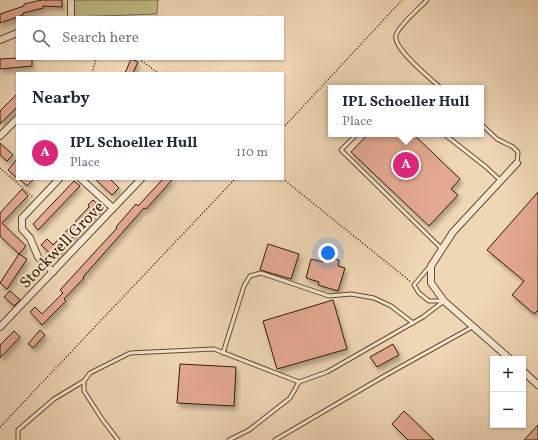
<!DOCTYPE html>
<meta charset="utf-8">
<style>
body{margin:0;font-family:Vollkorn,serif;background:#f2f2f3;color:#1f2937}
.controls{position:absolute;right:12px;bottom:12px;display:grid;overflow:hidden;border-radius:0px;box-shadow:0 1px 3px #0004}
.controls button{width:36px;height:36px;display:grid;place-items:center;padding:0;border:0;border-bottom:1px solid #e0e1e3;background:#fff;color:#1f2937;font:20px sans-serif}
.you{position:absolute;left:328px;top:253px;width:14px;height:14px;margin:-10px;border:3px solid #fff;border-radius:50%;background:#1a73e8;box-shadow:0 0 0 6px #1a73e833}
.badge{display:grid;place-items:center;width:26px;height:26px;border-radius:50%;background:#db2777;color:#fff;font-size:13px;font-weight:700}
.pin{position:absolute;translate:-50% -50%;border:2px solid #fff;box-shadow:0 1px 4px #0006}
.popup{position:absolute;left:328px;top:85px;width:156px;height:52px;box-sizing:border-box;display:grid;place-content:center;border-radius:0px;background:#fff;filter:drop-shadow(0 1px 3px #0005);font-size:13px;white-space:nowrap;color:#747a83}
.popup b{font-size:15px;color:#1f2937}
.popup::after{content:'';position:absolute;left:50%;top:100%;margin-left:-8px;border:8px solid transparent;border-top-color:#fff}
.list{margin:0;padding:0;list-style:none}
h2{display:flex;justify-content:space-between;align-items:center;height:52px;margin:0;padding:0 16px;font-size:17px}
h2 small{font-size:13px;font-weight:400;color:#747a83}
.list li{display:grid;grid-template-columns:26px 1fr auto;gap:12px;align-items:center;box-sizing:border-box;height:56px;padding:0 16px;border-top:1px solid #e0e1e3}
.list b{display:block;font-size:15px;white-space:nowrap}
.list p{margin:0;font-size:13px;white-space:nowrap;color:#747a83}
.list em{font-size:13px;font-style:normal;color:#747a83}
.icon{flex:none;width:22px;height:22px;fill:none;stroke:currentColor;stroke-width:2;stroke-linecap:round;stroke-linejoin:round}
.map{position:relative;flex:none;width:538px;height:440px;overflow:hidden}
.search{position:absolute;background:#fff;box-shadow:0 1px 3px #0004;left:16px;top:16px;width:268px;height:44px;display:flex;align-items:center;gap:10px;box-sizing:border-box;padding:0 14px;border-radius:0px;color:#747a83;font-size:15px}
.panel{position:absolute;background:#fff;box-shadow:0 1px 3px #0004;left:16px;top:72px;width:268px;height:108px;border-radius:0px}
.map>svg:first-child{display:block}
</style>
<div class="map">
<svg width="538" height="440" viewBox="0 0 538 440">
<defs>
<filter id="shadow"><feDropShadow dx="2.5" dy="4" stdDeviation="2" flood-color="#0004"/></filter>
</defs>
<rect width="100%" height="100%" fill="#efd6b5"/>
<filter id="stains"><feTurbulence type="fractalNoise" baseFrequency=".005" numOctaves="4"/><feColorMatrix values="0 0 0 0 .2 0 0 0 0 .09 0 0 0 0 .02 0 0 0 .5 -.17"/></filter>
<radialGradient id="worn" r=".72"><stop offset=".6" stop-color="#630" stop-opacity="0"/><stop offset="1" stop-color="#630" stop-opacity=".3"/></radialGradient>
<path fill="#c1bc88" stroke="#796c48" d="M 74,0 L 158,0 L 157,14 L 74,17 Z"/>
<g fill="#e4a992" stroke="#311d07" filter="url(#shadow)">
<path d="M 42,0 L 62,0 L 62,7 L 43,6 L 43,8 L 23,13 L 23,15 L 0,23 L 0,14 L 24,6 L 24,4 Z"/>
<path d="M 17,58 L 32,59 L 32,66 L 0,69 L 0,59 Z"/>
<path d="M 131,59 L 138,62 L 133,73 L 125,73 Z"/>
<path d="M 17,94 L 17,107 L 0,124 L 0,111 Z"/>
<path d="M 368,134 L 413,134 L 460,179 L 451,189 L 458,195 L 429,226 L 351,152 Z"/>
<path d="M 0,143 L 13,155 L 7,161 L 0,155 Z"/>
<path d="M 17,159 L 17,178 L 8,170 Z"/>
<path d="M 19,179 L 34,179 L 27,186 Z"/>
<path d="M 95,179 L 110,179 L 119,188 L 112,195 Z"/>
<path d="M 163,179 L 173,179 L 146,209 L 144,208 L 83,277 L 84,278 L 64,299 L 66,301 L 42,325 L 30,312 L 35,307 L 42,314 L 63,293 L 60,290 L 117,228 L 116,227 L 136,204 L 138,206 Z"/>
<path d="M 74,181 L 80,186 L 38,230 L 33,224 Z"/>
<path d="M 22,189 L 28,196 L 2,223 L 26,246 L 19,254 L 0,236 L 0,213 Z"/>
<path d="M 538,192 L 538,310 L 534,314 L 512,295 L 524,281 L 487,250 Z"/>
<path d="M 93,200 L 102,208 L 96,214 L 95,213 L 54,257 L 41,245 L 47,239 L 53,245 L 89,207 L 88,205 Z"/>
<path d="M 268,244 L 299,254 L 291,279 L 260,270 Z"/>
<path d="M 19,254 L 27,259 L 7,289 L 0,283 Z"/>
<path d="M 325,257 L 339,260 L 338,266 L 345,268 L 338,291 L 318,285 L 319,282 L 306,278 L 311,259 L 324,262 Z"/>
<path d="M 10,291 L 20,300 L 14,306 L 4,297 Z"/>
<path d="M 333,300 L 347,349 L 277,369 L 263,321 Z"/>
<path d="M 40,330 L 45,335 L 33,348 L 28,344 Z"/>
<path d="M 14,331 L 20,337 L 0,358 L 0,345 Z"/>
<path d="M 393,344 L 399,355 L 377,367 L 370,357 Z"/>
<path d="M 180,364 L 236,367 L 234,406 L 177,403 Z"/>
<path d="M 404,411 L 434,440 L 408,440 L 392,424 Z"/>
<path d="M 538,425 L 538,440 L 524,440 Z"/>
</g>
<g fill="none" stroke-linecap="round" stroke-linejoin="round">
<defs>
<g id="lane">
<path d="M 427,0 C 420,8 399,25 396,35 C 392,48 431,79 441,88"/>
<path d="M 481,124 L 497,139 L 513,147 L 518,152 L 517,163"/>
<path d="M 357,134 L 341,150 L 441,248"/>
<path d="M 444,134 L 486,167 L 501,181"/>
<path d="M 430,266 L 414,285 L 419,293 L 429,301 L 444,301"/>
<path d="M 223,353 L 244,286 L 250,276 L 261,273 L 329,296 L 351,294 L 374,298 L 391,306 L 413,323"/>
<path d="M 18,440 L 18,430 L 54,399 L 84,381"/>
<path d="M 118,440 L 102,419 L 84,391 L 84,381 L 90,373 L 130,353 L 214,349 L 299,382 L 327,372 L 423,317 L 444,301"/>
<path d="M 229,440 L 249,430 L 290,398 L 299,382"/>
<path d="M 275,440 L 386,375 L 474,326"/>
</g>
<g id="street">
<path d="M 71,17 L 71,0"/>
<path d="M 0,40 L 17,33"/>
<path d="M 0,136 L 17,119"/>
<path d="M 81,179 L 113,208"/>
<path d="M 53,272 L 38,257 L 30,238 L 22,229 L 22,218 L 59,179"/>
<path d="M 0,327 L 141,179"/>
<path d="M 510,359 L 444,301 L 431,283 L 431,266 L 453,232 L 517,163"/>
<path d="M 523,371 L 538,385"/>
</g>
</defs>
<use href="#lane" stroke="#604b32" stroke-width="5"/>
<use href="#street" stroke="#604b32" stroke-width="8"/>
<g stroke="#311d07" stroke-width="1.5" stroke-dasharray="1 2" stroke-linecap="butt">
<path d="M 139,59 L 158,73"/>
<path d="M 92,73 L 96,59"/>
<path d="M 283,128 L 402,0"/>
<path d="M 0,168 L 33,197"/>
<path d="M 283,179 L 411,282"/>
<path d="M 0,427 L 235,179"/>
</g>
<use href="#lane" stroke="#f5e4cf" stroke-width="3"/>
<use href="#street" stroke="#f5e4cf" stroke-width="6"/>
</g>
<g text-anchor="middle" stroke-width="4" stroke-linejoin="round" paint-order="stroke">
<g font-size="16" fill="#311d07" stroke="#f5e4cf">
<text transform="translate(61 244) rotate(-46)" y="6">Stockwell Grove</text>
</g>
</g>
<rect width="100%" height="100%" filter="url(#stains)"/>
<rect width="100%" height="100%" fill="url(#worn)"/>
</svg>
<div class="controls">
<button>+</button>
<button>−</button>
</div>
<div class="you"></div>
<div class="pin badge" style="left:406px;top:165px">A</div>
<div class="popup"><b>IPL Schoeller Hull</b>Place</div>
<div class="search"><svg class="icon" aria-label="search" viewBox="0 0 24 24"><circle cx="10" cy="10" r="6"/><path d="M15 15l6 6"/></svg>Search here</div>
<section class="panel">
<h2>Nearby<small></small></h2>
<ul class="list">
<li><span class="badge">A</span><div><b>IPL Schoeller Hull</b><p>Place</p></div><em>110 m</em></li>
</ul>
</section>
</div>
